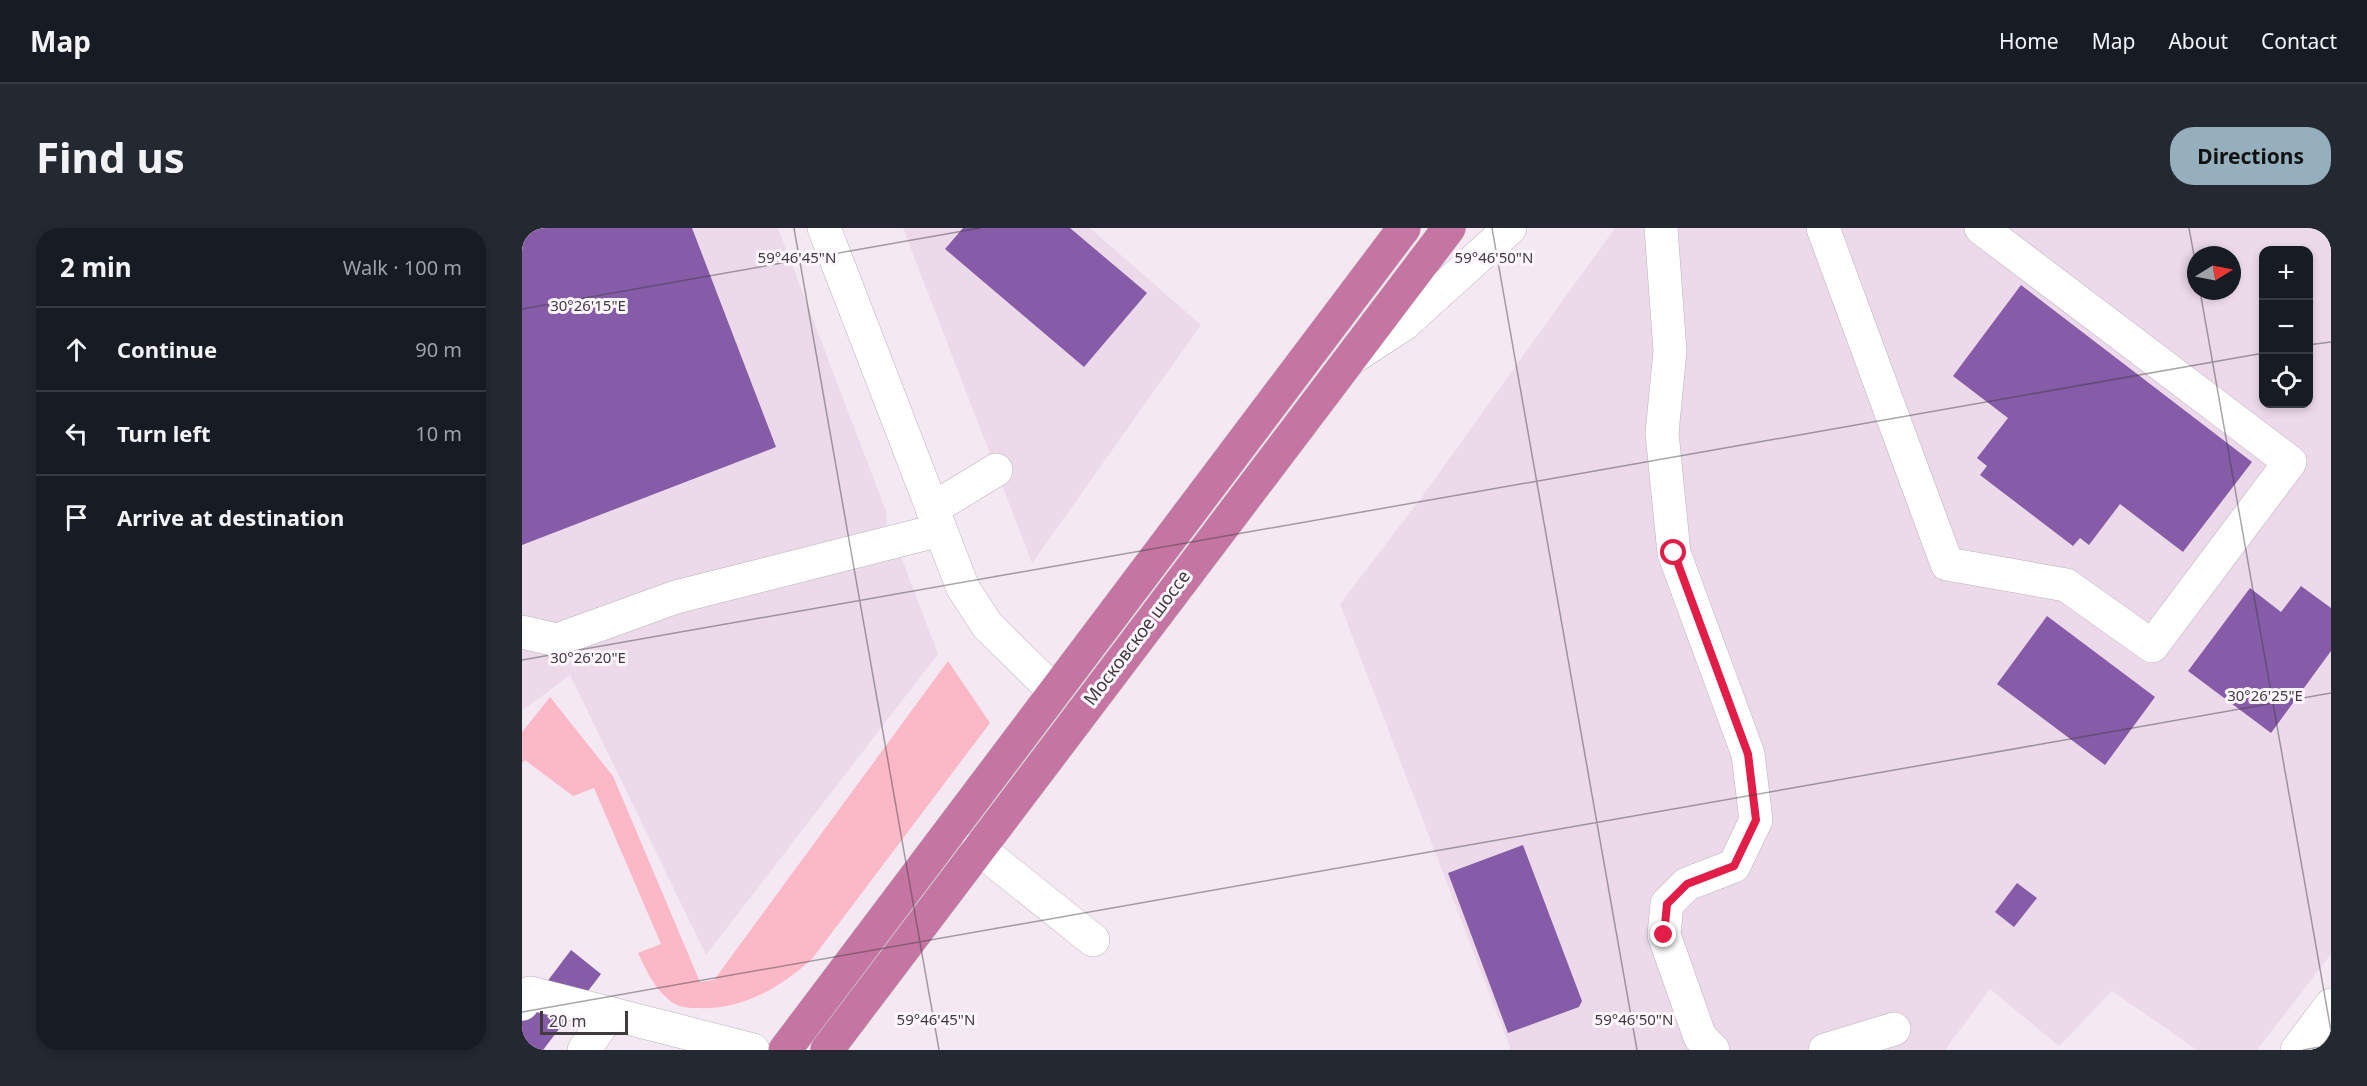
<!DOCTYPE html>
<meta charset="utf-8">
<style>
body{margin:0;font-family:"Noto Sans",sans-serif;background:#242831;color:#f1f3f6}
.controls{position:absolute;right:18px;top:18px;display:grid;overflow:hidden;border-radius:12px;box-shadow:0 3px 9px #0003}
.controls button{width:54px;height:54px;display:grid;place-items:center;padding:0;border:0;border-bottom:2px solid #363941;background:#171b24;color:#f1f3f6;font:30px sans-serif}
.compass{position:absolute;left:1665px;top:18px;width:54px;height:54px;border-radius:50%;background:#171b24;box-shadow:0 3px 9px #0003;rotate:80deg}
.scale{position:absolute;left:18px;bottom:15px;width:88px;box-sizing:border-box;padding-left:6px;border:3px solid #3f3b3f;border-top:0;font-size:16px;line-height:21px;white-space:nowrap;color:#3f3b3f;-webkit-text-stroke:4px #fef7fe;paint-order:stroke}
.stop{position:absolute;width:18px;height:18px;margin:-14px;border:4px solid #e11d48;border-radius:50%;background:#fff}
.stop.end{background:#e11d48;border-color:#fff;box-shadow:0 2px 6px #0008}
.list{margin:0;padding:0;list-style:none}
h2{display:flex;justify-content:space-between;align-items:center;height:78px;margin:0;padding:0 24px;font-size:26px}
h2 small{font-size:20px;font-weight:400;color:#9ea1a6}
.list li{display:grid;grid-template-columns:39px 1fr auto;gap:18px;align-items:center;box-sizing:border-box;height:84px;padding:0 24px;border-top:2px solid #363941}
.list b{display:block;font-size:22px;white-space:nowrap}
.list em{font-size:20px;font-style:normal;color:#9ea1a6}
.icon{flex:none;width:33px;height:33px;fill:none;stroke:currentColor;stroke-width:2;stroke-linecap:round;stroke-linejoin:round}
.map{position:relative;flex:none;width:1809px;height:822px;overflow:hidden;border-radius:24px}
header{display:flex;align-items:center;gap:36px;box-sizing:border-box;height:84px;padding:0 30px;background:#171b24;border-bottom:2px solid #363941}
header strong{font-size:28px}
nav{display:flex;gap:33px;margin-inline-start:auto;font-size:21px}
.intro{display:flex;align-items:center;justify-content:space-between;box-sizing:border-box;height:144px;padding:0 36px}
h1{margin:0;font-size:42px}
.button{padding:15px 27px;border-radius:24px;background:#96afbd;color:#111;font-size:21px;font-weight:700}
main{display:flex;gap:36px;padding:0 36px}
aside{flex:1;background:#171b24;border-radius:24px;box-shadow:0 3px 9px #0003}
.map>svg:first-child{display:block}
</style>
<header>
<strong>Map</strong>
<nav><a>Home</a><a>Map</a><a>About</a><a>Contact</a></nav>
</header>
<div class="intro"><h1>Find us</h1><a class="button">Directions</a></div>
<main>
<aside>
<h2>2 min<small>Walk · 100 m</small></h2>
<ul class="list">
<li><svg class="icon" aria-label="ahead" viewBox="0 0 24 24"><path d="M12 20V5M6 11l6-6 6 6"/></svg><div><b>Continue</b></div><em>90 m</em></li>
<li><svg class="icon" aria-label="left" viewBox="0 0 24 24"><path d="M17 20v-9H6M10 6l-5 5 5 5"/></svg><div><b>Turn left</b></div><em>10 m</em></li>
<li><svg class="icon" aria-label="arrive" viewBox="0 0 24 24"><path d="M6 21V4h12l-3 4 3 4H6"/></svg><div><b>Arrive at destination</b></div></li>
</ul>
</aside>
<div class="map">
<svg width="1809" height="822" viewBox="0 0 1809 822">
<rect width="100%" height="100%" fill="#f4e8f3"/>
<g fill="#ecdaeb" fill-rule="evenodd">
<path d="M 0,0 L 256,0 L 364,283 L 366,333 L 373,313 L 416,426 L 184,727 L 48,447 L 0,483 Z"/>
<path d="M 381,0 L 568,0 L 679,97 L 510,335 Z"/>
<path d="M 1093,0 L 1809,0 L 1809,726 L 1735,822 L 1675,822 L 1590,763 L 1537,818 L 1468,761 L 1423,822 L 989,822 L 818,376 L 896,274 ZM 1742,22 L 1786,22 L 1786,176 L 1742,176 ZM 1674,27 L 1710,27 L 1710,63 L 1674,63 Z"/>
</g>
<path fill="#fbb9c7" d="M 426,433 L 468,495 L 290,731 C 258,760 220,782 175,780 C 164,780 154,779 146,771 C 131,758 124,742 116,725 L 139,716 L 72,560 L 51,568 L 3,532 L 0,535 L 0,504 L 28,469 L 91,548 L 178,754 L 192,752 Z"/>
<g fill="#865ba7">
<path d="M 0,0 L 170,0 L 254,219 L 0,317 Z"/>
<path d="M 441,0 L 548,0 L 625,65 L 562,139 L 423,21 Z"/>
<path d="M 1499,57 L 1730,234 L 1661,324 L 1598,276 L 1567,317 L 1558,310 L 1551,318 L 1458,247 L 1465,238 L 1455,230 L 1486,190 L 1431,148 Z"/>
<path d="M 1779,358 L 1809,380 L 1809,423 L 1749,505 L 1666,443 L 1728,360 L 1759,384 Z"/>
<path d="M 1525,388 L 1633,469 L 1583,537 L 1475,456 Z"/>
<path d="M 1001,617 L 1060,773 L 1057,779 L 986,805 L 926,645 Z"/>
<path d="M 1495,655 L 1515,670 L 1492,699 L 1473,684 Z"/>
<path d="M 49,722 L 79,746 L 21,822 L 0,822 L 0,787 Z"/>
</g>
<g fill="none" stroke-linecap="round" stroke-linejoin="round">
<defs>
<g id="minor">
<path d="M 302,0 L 441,360 L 465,397 L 533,464"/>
<path d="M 1139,0 L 1148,123 L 1140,205 L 1152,325 L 1226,526 L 1234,592 L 1212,638 L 1165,656 L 1145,676 L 1142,707 L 1178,809 L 1191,822"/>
<path d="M 1301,0 L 1425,336 L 1544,357 L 1630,418 L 1768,234 L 1459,0"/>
<path d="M 830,130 L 882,96 L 988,0"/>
<path d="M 410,281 L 474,242"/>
<path d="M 0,404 L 35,412 L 154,369 L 418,302"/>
<path d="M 456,620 L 571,712"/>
<path d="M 0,776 L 8,765 L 231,822"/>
<path d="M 62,822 L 88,785"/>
<path d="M 1303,822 L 1372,801"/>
<path d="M 1775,822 L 1809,777"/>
</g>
<g id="highway">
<path d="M 263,822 L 882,0"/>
<path d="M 305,822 L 927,0"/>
</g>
</defs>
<use href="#minor" stroke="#bcb1bc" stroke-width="34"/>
<use href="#highway" stroke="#cdcccd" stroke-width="34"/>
<use href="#minor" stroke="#fff" stroke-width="33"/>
<use href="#highway" stroke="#c575a1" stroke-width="33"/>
</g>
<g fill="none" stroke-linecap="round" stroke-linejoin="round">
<path stroke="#e11d48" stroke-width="8" d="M 1142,707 L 1145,676 L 1165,656 L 1212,638 L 1234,592 L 1226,526 L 1152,325"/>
</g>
<path fill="none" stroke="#3f3b3f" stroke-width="1.5" stroke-opacity="0.45" d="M 272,0 L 417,822M 970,0 L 1115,822M 1667,0 L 1674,38M 1678,63 L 1809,803M 0,81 L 458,0M 1786,117 L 1809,114M 0,432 L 1742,125M 0,784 L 1809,465M 1781,822 L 1809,817"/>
<g text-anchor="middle" stroke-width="6" stroke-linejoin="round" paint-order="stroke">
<g font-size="18" fill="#3f3b3f" stroke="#fef7fe">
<text transform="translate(615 410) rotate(-53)" y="6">Московское шоссе</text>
</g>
</g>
<g font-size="15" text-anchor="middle" fill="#3f3b3f" stroke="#fef7fe" stroke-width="6" stroke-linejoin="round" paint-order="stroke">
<text x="275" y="35">59°46'45"N</text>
<text x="972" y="35">59°46'50"N</text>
<text x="66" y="83">30°26'15"E</text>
<text x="66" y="435">30°26'20"E</text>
<text x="1743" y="473">30°26'25"E</text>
<text x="414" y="797">59°46'45"N</text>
<text x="1112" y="797">59°46'50"N</text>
</g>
</svg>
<div class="controls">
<button>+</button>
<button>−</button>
<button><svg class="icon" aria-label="locate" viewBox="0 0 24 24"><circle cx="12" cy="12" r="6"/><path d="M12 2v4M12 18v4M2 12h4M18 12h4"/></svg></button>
</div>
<svg class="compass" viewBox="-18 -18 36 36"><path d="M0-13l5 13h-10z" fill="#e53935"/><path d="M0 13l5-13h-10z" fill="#9ea1a6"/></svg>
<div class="scale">20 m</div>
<div class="stop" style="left:1152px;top:325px"></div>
<div class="stop end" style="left:1142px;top:707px"></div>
</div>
</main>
